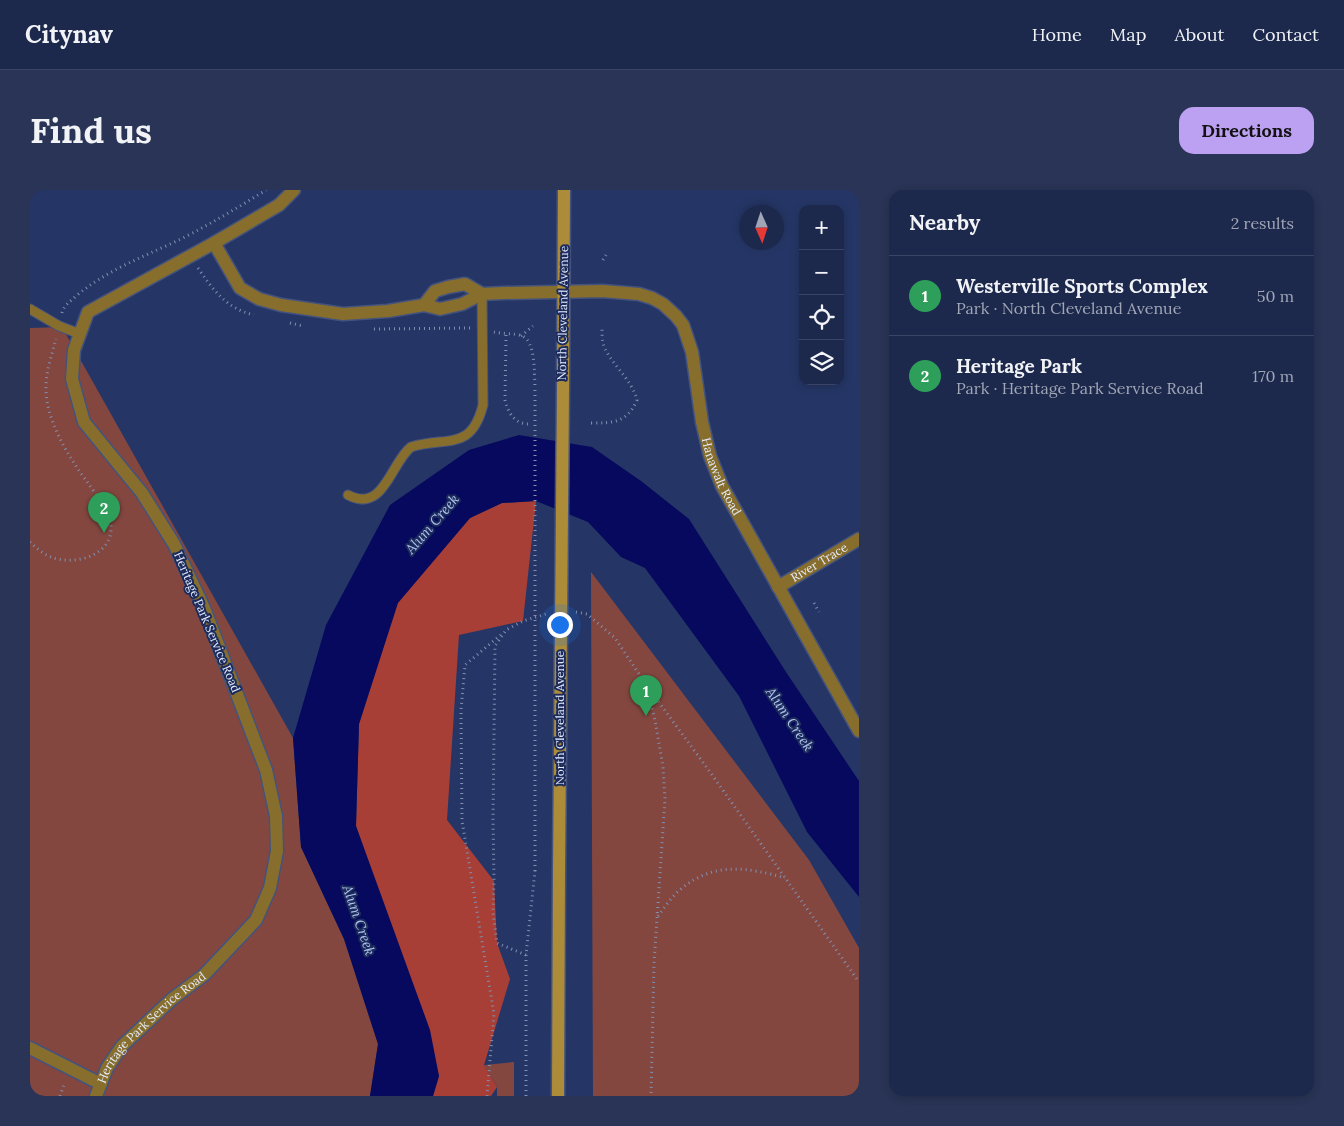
<!DOCTYPE html>
<meta charset="utf-8">
<style>
body{margin:0;font-family:Lora,serif;background:#293456;color:#f1f3f6}
.controls{position:absolute;right:15px;top:15px;display:grid;overflow:hidden;border-radius:10px;box-shadow:0 2px 8px #0003}
.controls button{width:45px;height:45px;display:grid;place-items:center;padding:0;border:0;border-bottom:1px solid #3a4464;background:#1c284c;color:#f1f3f6;font:25px sans-serif}
.compass{position:absolute;left:709px;top:15px;width:45px;height:45px;border-radius:50%;background:#1c284c;box-shadow:0 2px 8px #0003;rotate:177deg}
.you{position:absolute;left:529px;top:434px;width:18px;height:18px;margin:-12px;border:4px solid #fff;border-radius:50%;background:#1a73e8;box-shadow:0 0 0 8px #1a73e833}
.badge{display:grid;place-items:center;width:32px;height:32px;border-radius:50%;background:#bca0f2;color:#fff;font-size:16px;font-weight:700}
.pin{position:absolute;translate:-50% -41px;filter:drop-shadow(0 1px 2px #0008)}
.pin::after{content:'';position:absolute;top:26px;width:18px;height:15px;background:inherit;clip-path:polygon(0 0,100% 0,50% 100%)}
.list{margin:0;padding:0;list-style:none}
h2{display:flex;justify-content:space-between;align-items:center;height:65px;margin:0;padding:0 20px;font-size:21px}
h2 small{font-size:16px;font-weight:400;color:#a0a6b5}
.list li{display:grid;grid-template-columns:32px 1fr auto;gap:15px;align-items:center;box-sizing:border-box;height:80px;padding:0 20px;border-top:1px solid #3a4464}
.list b{display:block;font-size:19px;white-space:nowrap}
.list p{margin:0;font-size:16px;white-space:nowrap;color:#a0a6b5}
.list em{font-size:16px;font-style:normal;color:#a0a6b5}
.icon{flex:none;width:28px;height:28px;fill:none;stroke:currentColor;stroke-width:2;stroke-linecap:round;stroke-linejoin:round}
.map{position:relative;flex:none;width:829px;height:906px;overflow:hidden;border-radius:15px}
header{display:flex;align-items:center;gap:30px;box-sizing:border-box;height:70px;padding:0 25px;background:#1c284c;border-bottom:1px solid #3a4464}
header strong{font-size:24px}
nav{display:flex;gap:28px;margin-inline-start:auto;font-size:18px}
.intro{display:flex;align-items:center;justify-content:space-between;box-sizing:border-box;height:120px;padding:0 30px}
h1{margin:0;font-size:35px}
.button{padding:12px 22px;border-radius:15px;background:#bca0f2;color:#111;font-size:18px;font-weight:700}
main{display:flex;gap:30px;padding:0 30px}
aside{flex:1;background:#1c284c;border-radius:15px;box-shadow:0 2px 8px #0003}
.map>svg:first-child{display:block}
</style>
<header>
<strong>Citynav</strong>
<nav><a>Home</a><a>Map</a><a>About</a><a>Contact</a></nav>
</header>
<div class="intro"><h1>Find us</h1><a class="button">Directions</a></div>
<main>
<div class="map">
<svg width="829" height="906" viewBox="0 0 829 906">
<rect width="100%" height="100%" fill="#253666"/>
<g fill="#844740">
<path d="M 32,137 L 263,548 L 271,657 L 314,749 L 348,854 L 340,906 L 0,906 L 0,138 Z"/>
<path d="M 561,382 L 779,670 L 829,758 L 829,906 L 563,906 Z"/>
<path d="M 484,872 L 484,906 L 467,906 L 467,897 L 454,875 Z"/>
</g>
<path fill="#a73f37" d="M 506,311 L 493,431 L 429,445 L 417,630 L 464,691 L 467,753 L 480,789 L 454,875 L 467,897 L 461,906 L 403,906 L 409,886 L 326,636 L 329,534 L 367,413 L 440,328 L 472,313 Z"/>
<path fill="#06095d" d="M 489,245 L 562,257 L 611,291 L 659,329 L 756,482 L 829,591 L 829,707 L 777,642 L 709,506 L 615,378 L 591,367 L 558,332 L 506,311 L 472,313 L 440,328 L 368,413 L 329,534 L 326,636 L 400,840 L 409,886 L 403,906 L 340,906 L 348,854 L 314,749 L 271,657 L 263,548 L 296,435 L 360,315 L 439,260 Z"/>
<g fill="none" stroke-linecap="round" stroke-linejoin="round">
<defs>
<g id="service">
<path d="M 0,119 L 29,136 L 50,144"/>
<path d="M 318,305 C 354,324 361,272 381,257 C 417,246 441,262 453,215 L 452,104"/>
</g>
<g id="minor">
<path id="s1" d="M 184,53 L 210,98 L 229,109 L 251,115 L 313,124 L 358,121 L 394,115 L 410,119 L 432,114 L 452,104 L 473,103 L 572,101 L 609,104 L 622,108 L 633,114 L 646,126 L 653,135 L 662,162 L 672,232 L 680,266 L 692,296 L 829,541"/>
<path d="M 394,115 L 405,101 L 418,97 L 435,94 L 452,104"/>
<path id="s2" d="M 748,397 L 829,349"/>
<path d="M 0,858 L 71,894"/>
<path id="s3" d="M 66,906 L 77,878 L 92,856 L 142,809 L 174,785 L 226,730 L 240,698 L 247,661 L 246,626 L 236,580 L 174,418 L 144,354 L 112,303 L 54,232 L 42,189 L 44,160 L 58,122 L 184,53 L 249,15 L 264,0"/>
</g>
<g id="secondary">
<path d="M 533,198 L 534,0"/>
<path d="M 528,906 L 529,681"/>
</g>
</defs>
<use href="#service" stroke="#44537e" stroke-width="11"/>
<use href="#minor" stroke="#44537e" stroke-width="15"/>
<use href="#secondary" stroke="#44537e" stroke-width="15"/>
<g stroke="#828fb0" stroke-width="3" stroke-dasharray="1 4" stroke-linecap="butt">
<path d="M 573,70 L 576,65"/>
<path d="M 168,78 C 183,100 197,119 224,125"/>
<path d="M 32,123 C 34,115 40,112 46,106 C 78,79 116,66 153,48 C 182,33 209,17 236,0"/>
<path d="M 260,133 L 273,136"/>
<path d="M 344,139 L 441,138"/>
<path d="M 464,142 C 472,144 485,143 492,146 C 506,151 504,184 505,197"/>
<path d="M 476,145 L 475,210 C 478,223 485,235 501,234"/>
<path d="M 491,146 L 503,136"/>
<path d="M 561,233 C 583,233 597,233 607,210 C 601,187 578,172 573,153 C 572,148 572,142 572,137"/>
<path d="M 0,352 C 6,358 13,364 21,367 C 44,376 83,366 81,336 C 80,321 66,305 58,293 C 39,268 15,229 16,197 C 16,181 22,164 26,149"/>
<path d="M 784,413 L 789,422"/>
<path d="M 546,422 L 557,424 L 585,448 L 617,496 L 680,582 L 829,792"/>
<path d="M 617,499 L 625,530 L 633,577 L 635,609 L 624,773 L 621,906"/>
<path d="M 628,726 C 635,717 642,706 651,699 C 683,672 717,677 755,688"/>
<path d="M 496,765 L 467,753 L 463,722 L 464,691 L 463,629 L 465,456 L 476,440 L 493,431 L 516,424"/>
<path d="M 30,906 L 35,892"/>
<path d="M 457,906 L 464,824 L 432,631 L 431,520 L 435,475 L 473,443"/>
<path d="M 496,906 L 496,765 L 505,681"/>
</g>
<use href="#service" stroke="#886e2c" stroke-width="9"/>
<use href="#minor" stroke="#886e2c" stroke-width="12"/>
<use href="#secondary" stroke="#ad8c39" stroke-width="12"/>
<defs>
<path id="secondary-bridge" d="M 529,681 L 533,198"/>
</defs>
<use href="#secondary-bridge" stroke="#44537e" stroke-width="15" stroke-linecap="butt"/>
<path stroke="#828fb0" stroke-width="3" stroke-dasharray="1 4" stroke-linecap="butt" d="M 505,681 L 505,197"/>
<use href="#secondary-bridge" stroke="#ad8c39" stroke-width="12"/>
</g>
<g text-anchor="middle" stroke-width="4" stroke-linejoin="round" paint-order="stroke">
<g font-size="12" fill="#e4ecfe" stroke="#1c2b5b">
<text transform="translate(533 123) rotate(-89)" y="4">North Cleveland Avenue</text>
<text dy="4" stroke="none"><textPath href="#s1" startOffset="672">Hanawalt Road</textPath></text>
<text dy="4" stroke="none"><textPath href="#s2" startOffset="48">River Trace</textPath></text>
<text transform="translate(177 432) rotate(67)" y="4">Heritage Park Service Road</text>
<text transform="translate(530 528) rotate(-90)" y="4">North Cleveland Avenue</text>
<text dy="4" stroke="none"><textPath href="#s3" startOffset="90">Heritage Park Service Road</textPath></text>
</g>
<g font-size="14" font-style="italic" fill="#afc2ef" stroke="#1c2b5b">
<text transform="translate(402 334) rotate(-49)" y="5">Alum Creek</text>
<text transform="translate(760 529) rotate(56)" y="5">Alum Creek</text>
<text transform="translate(329 730) rotate(71)" y="5">Alum Creek</text>
</g>
</g>
</svg>
<div class="controls">
<button>+</button>
<button>−</button>
<button><svg class="icon" aria-label="locate" viewBox="0 0 24 24"><circle cx="12" cy="12" r="6"/><path d="M12 2v4M12 18v4M2 12h4M18 12h4"/></svg></button>
<button><svg class="icon" aria-label="layers" viewBox="0 0 24 24"><path d="M12 4l9 5-9 5-9-5zM3 14l9 5 9-5"/></svg></button>
</div>
<svg class="compass" viewBox="-18 -18 36 36"><path d="M0-13l5 13h-10z" fill="#e53935"/><path d="M0 13l5-13h-10z" fill="#a0a6b5"/></svg>
<div class="you"></div>
<div class="pin badge" style="left:616px;top:526px;background:#2e9e5b">1</div>
<div class="pin badge" style="left:74px;top:343px;background:#2e9e5b">2</div>
</div>
<aside>
<h2>Nearby<small>2 results</small></h2>
<ul class="list">
<li><span class="badge" style="background:#2e9e5b">1</span><div><b>Westerville Sports Complex</b><p>Park · North Cleveland Avenue</p></div><em>50 m</em></li>
<li><span class="badge" style="background:#2e9e5b">2</span><div><b>Heritage Park</b><p>Park · Heritage Park Service Road</p></div><em>170 m</em></li>
</ul>
</aside>
</main>
